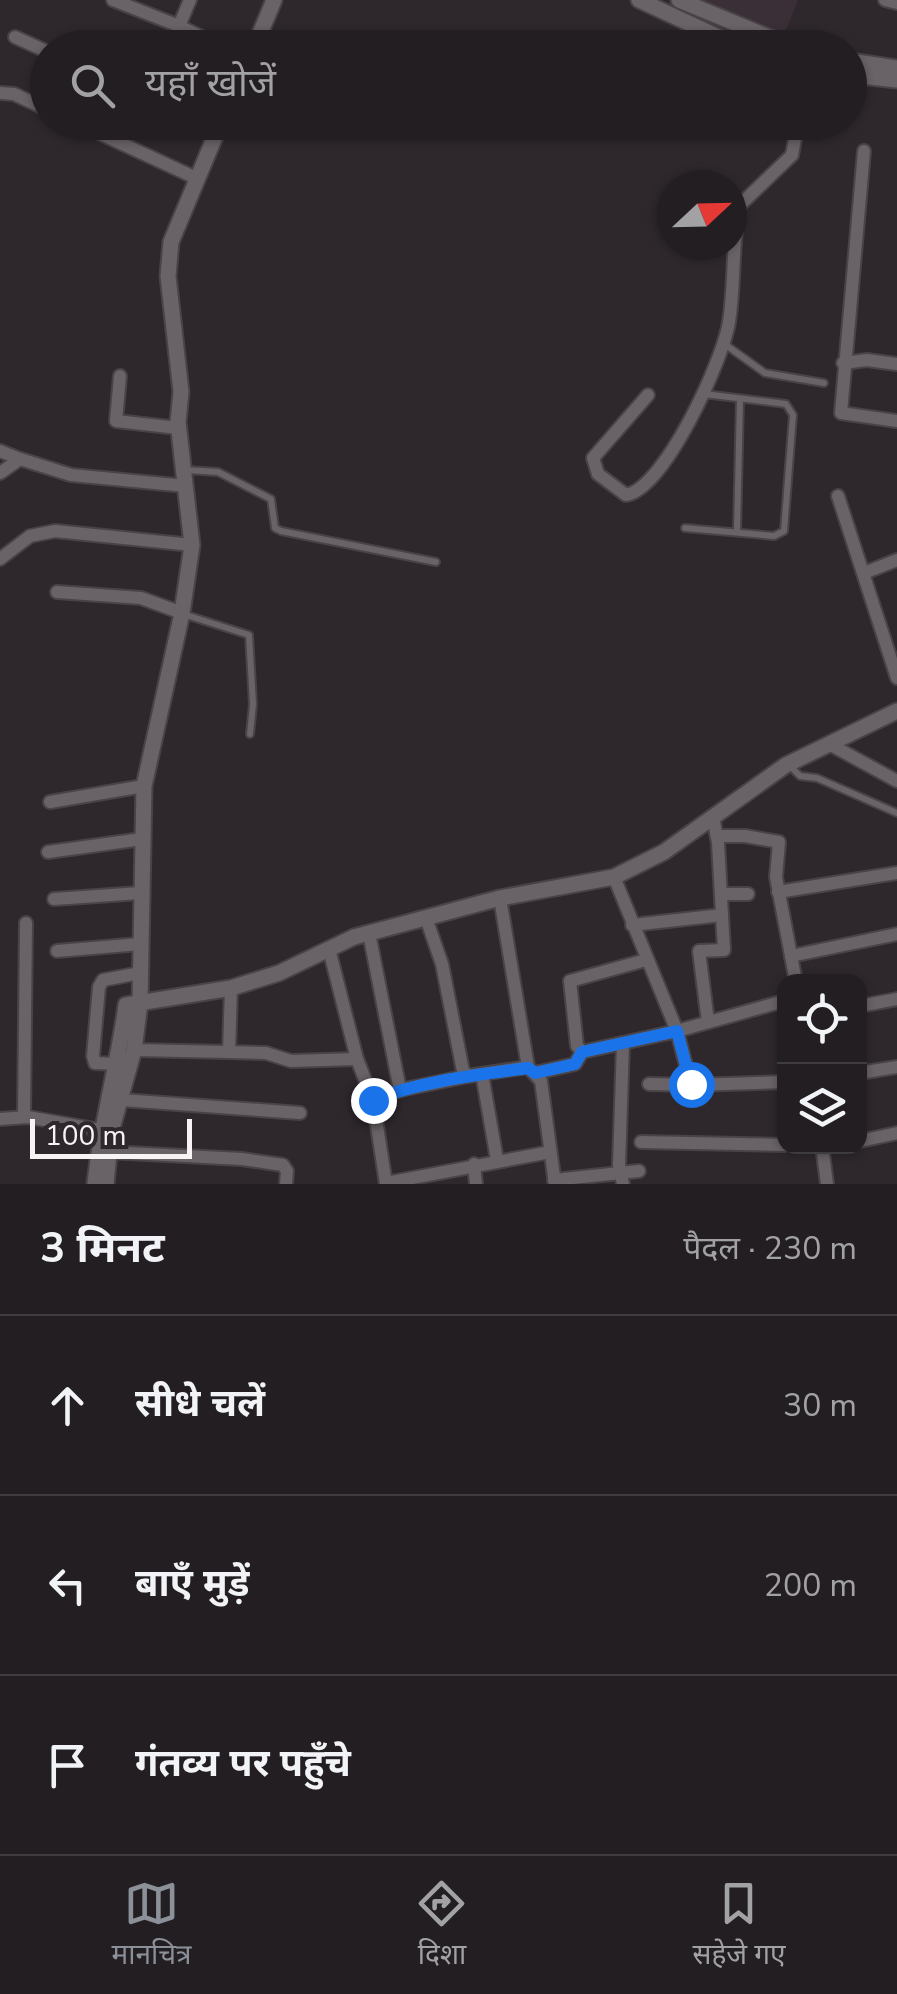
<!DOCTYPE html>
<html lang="hi">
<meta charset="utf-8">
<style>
body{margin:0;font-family:"Nunito Sans","Noto Sans Devanagari",sans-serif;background:#2a272a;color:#f1f3f6}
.controls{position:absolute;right:30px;bottom:30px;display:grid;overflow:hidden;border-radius:20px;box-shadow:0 2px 8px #0004}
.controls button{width:90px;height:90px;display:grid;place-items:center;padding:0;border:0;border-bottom:2px solid #3f3c3f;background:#221e21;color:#f1f3f6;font:50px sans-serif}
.compass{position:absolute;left:657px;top:170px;width:90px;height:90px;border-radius:50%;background:#221e21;box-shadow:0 2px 8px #0004;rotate:68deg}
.scale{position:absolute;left:30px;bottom:25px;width:162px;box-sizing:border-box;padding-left:10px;border:5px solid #f7f3f5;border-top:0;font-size:28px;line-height:35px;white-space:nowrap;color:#f7f3f5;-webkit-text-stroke:8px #2e282c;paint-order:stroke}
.stop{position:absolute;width:30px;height:30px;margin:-22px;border:8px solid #1a73e8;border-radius:50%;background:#fff}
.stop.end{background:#1a73e8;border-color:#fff;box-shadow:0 2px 10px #0008}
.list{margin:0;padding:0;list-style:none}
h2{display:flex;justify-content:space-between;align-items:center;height:130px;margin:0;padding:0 40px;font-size:42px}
h2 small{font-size:32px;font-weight:400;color:#a2a2a5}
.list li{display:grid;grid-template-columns:65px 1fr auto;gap:30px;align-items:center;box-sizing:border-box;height:180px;padding:0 40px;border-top:2px solid #3f3c3f}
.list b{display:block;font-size:38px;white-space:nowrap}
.list em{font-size:32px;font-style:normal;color:#a2a2a5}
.icon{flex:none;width:55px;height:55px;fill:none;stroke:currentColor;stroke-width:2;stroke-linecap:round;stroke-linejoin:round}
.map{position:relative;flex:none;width:897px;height:1184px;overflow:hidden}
.search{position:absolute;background:#221e21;box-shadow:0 2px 8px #0004;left:30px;right:30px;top:30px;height:110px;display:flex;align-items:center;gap:25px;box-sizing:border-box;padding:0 35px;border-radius:55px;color:#a2a2a5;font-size:38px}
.sheet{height:670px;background:#221e21}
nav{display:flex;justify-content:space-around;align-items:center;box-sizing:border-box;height:140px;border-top:2px solid #3f3c3f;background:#221e21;font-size:28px;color:#a2a2a5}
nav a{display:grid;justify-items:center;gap:5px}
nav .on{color:#8c9099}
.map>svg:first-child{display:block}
</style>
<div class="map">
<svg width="897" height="1184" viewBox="0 0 897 1184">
<rect width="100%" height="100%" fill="#2e282c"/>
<path fill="#3a2f37" d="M 688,0 L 798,0 L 784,35 Z"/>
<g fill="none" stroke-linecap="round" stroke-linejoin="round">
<defs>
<g id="service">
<path d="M 723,343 L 765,373 L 824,383"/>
<path d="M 185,470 L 218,472 L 271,499 L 275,528 L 281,531 L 436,562"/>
<path d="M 685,528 L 774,536 L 784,531 L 793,415 L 786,404 L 704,394"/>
<path d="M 737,532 L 740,399"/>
<path d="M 183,614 L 249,635 L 253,704 L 250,734"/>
<path d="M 789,765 L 800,776 L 817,778 L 897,813"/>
</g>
<g id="minor">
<path d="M 113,0 L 179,26 L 190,0"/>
<path d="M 885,0 L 897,3"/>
<path d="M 179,26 L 224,48"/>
<path d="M 15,37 L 48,52"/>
<path d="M 0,93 L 14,94 L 48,110"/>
<path d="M 75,122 L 196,178"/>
<path d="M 864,151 L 841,413 L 897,421"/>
<path d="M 843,363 L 867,360 L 897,364"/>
<path d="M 120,376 L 116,421 L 178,428"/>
<path d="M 648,395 L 593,458 L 598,474 L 626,495 C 665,488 723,360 729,322 C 735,284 732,244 739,206 L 792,155 L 798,122"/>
<path d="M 0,451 L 20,459 L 0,473"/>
<path d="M 20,459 L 71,475 L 186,486"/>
<path d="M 838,496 L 897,678"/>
<path d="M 0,559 L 30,536 L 55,531 L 192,545"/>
<path d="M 864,573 L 897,560"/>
<path d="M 57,592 L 141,598 L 182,613"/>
<path d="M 831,745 L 897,781"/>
<path d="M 50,802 L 144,786"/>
<path d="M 717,836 L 745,836 L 779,842 L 776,877 L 796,982"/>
<path d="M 48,852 L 142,839"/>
<path d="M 614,877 L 677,1031 L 784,1001"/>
<path d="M 778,892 L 897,873"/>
<path d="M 721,894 L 748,894"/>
<path d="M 500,898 L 528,1067 L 541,1081 L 555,1184"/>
<path d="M 54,899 L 140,893"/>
<path d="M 426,918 L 442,964 L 463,1071 L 468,1076 L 528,1067"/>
<path d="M 632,925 L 722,915 L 718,843 L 713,817"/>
<path d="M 369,933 L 400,1090 L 373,1100 L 386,1184"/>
<path d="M 329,949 L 357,1059 L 373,1100"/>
<path d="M 57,951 L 140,944"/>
<path d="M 791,956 L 897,934"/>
<path d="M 646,960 L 570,981 L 577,1046 L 582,1052 L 677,1031 L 691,1085 L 784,1082"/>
<path d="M 860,1006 L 897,999"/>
<path d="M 708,1022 L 699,951 L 724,950 L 722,915"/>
<path d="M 134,1050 L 229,1052 L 231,988"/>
<path d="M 229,1052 L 266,1053 L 291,1061 L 357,1059"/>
<path d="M 117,1064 L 95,1063 L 93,1056 L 99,987 L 103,980 L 140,973"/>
<path d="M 535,1073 L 575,1064 L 582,1052"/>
<path d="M 860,1073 L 897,1067"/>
<path d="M 482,1074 L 497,1160"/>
<path d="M 649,1084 L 691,1085"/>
<path d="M 400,1090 L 468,1076"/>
<path d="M 122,1100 L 300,1113"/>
<path d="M 24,1117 L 26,923"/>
<path d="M 0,1119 L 28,1117 L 111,1132"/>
<path d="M 860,1141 L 897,1133"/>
<path d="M 641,1142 L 784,1145"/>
<path d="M 822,1146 L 827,1184"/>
<path d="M 109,1152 L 242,1159 L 283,1165 L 287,1171 L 286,1184"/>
<path d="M 474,1164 L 476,1184"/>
<path d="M 554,1180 L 639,1171"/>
<path d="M 386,1183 L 550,1152"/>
<path d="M 623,1184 L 619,1165 L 623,1043"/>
</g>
<g id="tertiary">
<path d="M 639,0 L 742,48"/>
<path d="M 679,0 L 795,48"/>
<path d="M 254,48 L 274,0"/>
<path d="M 850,61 L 897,68"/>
<path d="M 850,75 L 897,80"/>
<path d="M 95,1184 C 101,1123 118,1065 126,1005 L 231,988 L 279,973 L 354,937 L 500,898 L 614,877 L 664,852 L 786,765 L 897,711"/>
<path d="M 106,1184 L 111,1132 L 134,1050 L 140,1003 L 144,786 L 182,613 L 192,545 L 178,422 L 181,392 L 168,276 L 171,242 L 221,122"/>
</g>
</defs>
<use href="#service" stroke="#484346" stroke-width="10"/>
<use href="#minor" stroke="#484346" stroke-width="16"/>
<use href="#tertiary" stroke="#484346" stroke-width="19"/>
<use href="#service" stroke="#696266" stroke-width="6"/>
<use href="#minor" stroke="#696266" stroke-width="12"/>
<use href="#tertiary" stroke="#696266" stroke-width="15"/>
</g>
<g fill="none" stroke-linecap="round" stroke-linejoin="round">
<path stroke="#1a73e8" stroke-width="12" d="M 373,1100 C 422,1081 476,1075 528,1068 L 535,1073 L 575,1064 L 582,1052 L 677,1031 L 691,1084"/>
</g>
</svg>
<div class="controls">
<button><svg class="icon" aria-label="locate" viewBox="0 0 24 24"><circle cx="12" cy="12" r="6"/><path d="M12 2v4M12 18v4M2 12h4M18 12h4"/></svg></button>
<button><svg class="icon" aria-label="layers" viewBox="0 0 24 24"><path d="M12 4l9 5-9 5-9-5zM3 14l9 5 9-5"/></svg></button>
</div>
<svg class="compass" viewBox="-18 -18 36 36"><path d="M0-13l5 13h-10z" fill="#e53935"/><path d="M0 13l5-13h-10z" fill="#a2a2a5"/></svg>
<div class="scale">100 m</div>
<div class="stop" style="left:691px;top:1084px"></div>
<div class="stop end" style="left:373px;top:1100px"></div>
<div class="search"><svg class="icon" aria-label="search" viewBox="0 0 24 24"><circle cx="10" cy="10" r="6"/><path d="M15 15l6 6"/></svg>यहाँ खोजें</div>
</div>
<section class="sheet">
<h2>3 मिनट<small>पैदल · 230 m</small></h2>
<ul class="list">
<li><svg class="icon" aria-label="ahead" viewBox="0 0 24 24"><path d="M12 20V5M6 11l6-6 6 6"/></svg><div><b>सीधे चलें</b></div><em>30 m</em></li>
<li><svg class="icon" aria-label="left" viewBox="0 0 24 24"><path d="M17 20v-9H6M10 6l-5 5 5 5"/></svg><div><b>बाएँ मुड़ें</b></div><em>200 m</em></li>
<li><svg class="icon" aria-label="arrive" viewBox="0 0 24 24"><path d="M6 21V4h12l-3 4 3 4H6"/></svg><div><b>गंतव्य पर पहुँचे</b></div></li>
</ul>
</section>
<nav>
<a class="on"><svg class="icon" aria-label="map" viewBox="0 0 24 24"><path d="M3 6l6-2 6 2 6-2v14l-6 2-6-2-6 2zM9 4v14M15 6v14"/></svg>मानचित्र</a>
<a><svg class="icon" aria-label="directions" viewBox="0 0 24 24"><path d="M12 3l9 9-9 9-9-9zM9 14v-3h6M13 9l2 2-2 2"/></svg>दिशा</a>
<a><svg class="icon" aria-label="saved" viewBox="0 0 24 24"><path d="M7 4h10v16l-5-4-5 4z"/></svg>सहेजे गए</a>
</nav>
